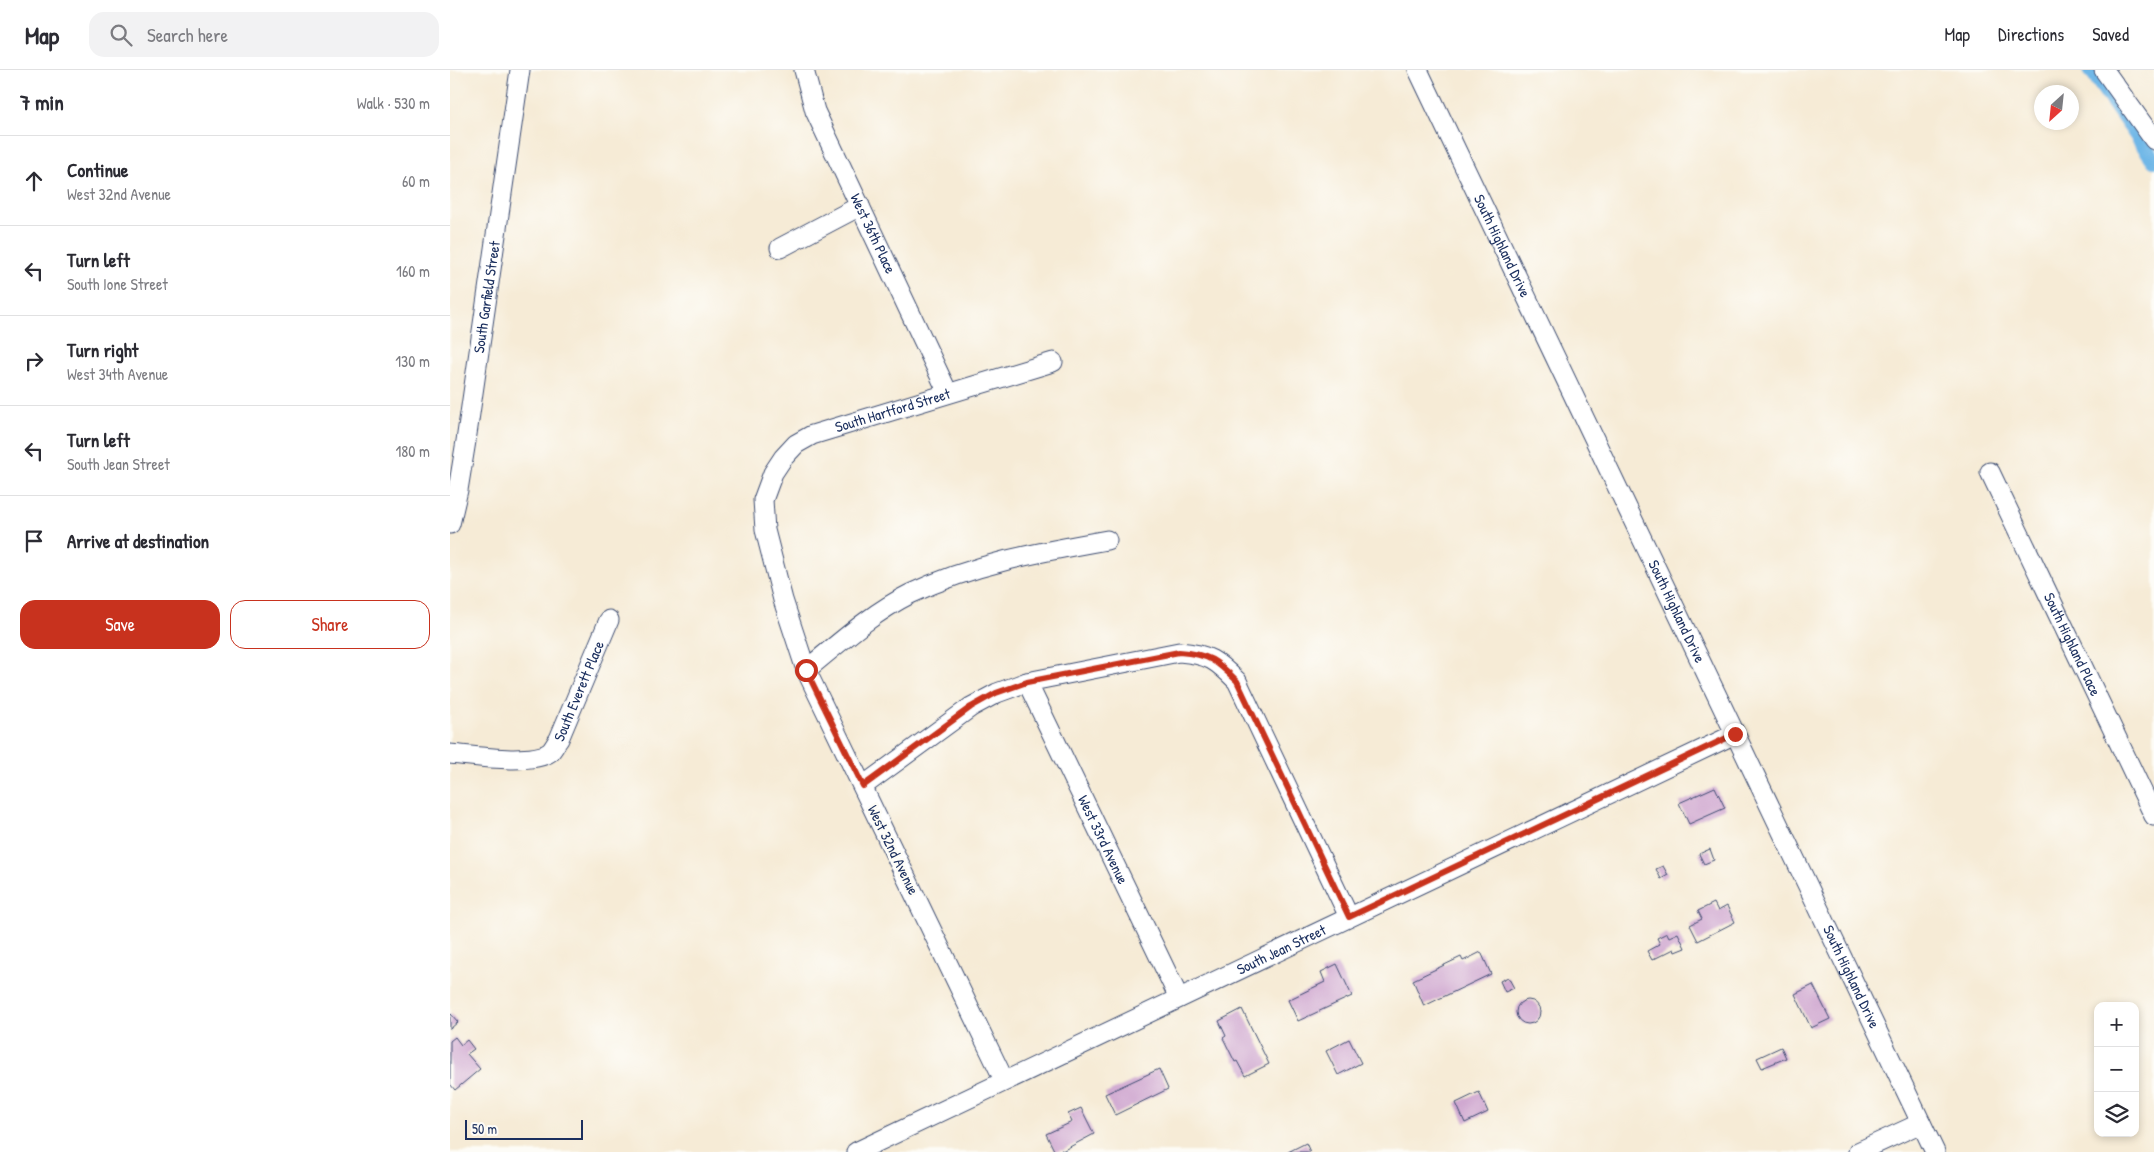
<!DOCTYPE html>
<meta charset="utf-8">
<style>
body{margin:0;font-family:"Patrick Hand",sans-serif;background:#f2f2f3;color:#2b2b33}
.controls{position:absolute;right:15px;bottom:15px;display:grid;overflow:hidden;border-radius:10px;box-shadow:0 2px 8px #0003}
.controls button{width:45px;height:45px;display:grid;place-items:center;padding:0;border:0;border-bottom:1px solid #e1e1e2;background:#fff;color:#2b2b33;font:25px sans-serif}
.compass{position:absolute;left:1584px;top:15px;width:45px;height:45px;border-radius:50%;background:#fff;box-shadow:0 2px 8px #0003;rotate:207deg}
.scale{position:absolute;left:15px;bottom:12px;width:118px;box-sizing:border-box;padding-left:5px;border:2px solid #1b2f5e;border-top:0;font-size:14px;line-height:18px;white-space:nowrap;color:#1b2f5e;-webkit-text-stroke:4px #fdfcf7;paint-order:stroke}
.stop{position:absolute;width:15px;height:15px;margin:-11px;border:4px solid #c8321e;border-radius:50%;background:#fff}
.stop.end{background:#c8321e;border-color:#fff;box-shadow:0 1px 5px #0008}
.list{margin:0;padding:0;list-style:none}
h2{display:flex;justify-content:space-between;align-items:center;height:65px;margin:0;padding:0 20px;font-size:21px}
h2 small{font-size:16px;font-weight:400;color:#7c7c81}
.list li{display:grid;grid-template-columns:32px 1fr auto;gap:15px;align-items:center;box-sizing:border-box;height:90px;padding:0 20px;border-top:1px solid #e1e1e2}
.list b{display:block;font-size:19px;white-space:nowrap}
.list p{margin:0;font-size:16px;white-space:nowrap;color:#7c7c81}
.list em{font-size:16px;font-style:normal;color:#7c7c81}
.actions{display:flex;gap:10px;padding:15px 20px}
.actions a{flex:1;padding:11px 0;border:1px solid #c8321e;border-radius:15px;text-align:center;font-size:18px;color:#c8321e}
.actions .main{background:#c8321e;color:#fff}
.icon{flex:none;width:28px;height:28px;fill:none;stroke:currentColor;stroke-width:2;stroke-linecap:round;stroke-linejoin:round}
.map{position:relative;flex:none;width:1704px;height:1082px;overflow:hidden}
header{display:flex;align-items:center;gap:30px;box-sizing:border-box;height:70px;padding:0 25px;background:#fff;border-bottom:1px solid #e1e1e2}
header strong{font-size:24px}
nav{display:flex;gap:28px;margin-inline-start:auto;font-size:18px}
.search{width:350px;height:45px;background:#f2f2f3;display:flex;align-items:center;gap:12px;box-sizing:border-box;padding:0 18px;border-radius:15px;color:#7c7c81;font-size:19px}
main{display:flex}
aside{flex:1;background:#fff}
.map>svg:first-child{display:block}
</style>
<header>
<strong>Map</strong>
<div class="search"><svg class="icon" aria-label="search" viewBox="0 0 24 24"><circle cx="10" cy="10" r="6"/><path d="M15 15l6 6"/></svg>Search here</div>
<nav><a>Map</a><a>Directions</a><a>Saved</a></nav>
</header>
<main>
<aside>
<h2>7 min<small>Walk · 530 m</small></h2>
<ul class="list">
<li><svg class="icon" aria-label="ahead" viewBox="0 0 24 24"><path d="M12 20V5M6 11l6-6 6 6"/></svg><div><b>Continue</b><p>West 32nd Avenue</p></div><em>60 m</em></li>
<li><svg class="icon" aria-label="left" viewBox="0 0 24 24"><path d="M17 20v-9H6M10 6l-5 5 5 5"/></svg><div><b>Turn left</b><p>South Ione Street</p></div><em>160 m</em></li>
<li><svg class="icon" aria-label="right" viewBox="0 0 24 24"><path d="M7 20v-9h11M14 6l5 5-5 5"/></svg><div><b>Turn right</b><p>West 34th Avenue</p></div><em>130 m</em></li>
<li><svg class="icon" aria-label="left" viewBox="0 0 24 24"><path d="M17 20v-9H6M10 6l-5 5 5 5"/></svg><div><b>Turn left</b><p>South Jean Street</p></div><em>180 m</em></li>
<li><svg class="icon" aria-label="arrive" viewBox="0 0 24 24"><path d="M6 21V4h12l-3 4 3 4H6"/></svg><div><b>Arrive at destination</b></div></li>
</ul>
<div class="actions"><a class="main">Save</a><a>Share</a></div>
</aside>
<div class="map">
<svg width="1704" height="1082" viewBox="0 0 1704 1082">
<rect width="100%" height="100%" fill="#fdfcf7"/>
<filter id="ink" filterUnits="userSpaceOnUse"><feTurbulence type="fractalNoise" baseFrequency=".02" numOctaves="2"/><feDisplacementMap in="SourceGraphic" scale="10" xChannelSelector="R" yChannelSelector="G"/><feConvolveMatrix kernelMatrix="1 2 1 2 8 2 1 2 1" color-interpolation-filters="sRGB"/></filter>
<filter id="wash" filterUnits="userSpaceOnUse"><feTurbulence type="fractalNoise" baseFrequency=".0096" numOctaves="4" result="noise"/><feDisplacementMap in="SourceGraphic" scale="20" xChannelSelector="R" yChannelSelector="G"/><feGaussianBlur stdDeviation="1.12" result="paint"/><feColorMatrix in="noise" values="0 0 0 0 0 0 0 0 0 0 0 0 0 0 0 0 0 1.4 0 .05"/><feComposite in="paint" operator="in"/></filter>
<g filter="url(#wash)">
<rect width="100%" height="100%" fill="#f6ebd6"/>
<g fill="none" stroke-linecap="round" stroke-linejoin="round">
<path stroke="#6fb7e7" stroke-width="16" d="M 1641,0 L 1704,90"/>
</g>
<g id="blocks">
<g fill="#cca1cd">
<path d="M 1265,717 L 1275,738 L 1239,754 L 1229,733 Z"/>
<path d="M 1260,779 L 1264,790 L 1254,794 L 1249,784 Z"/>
<path d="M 1213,796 L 1218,805 L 1211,809 L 1206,799 Z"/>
<path d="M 1264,833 L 1268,841 L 1277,836 L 1285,852 L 1248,871 L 1240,855 L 1252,849 L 1248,841 Z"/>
<path d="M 1217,863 L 1219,867 L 1228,863 L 1235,878 L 1225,882 L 1224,879 L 1202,890 L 1197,881 L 1210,874 L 1207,868 Z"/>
<path d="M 1031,882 L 1041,904 L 974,936 L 963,910 L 1011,887 L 1013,891 Z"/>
<path d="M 887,894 L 902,926 L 848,951 L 838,930 L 875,912 L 871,902 Z"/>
<path d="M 1058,907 L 1064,918 L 1055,922 L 1050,911 Z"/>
<path d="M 1363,915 L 1380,949 L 1361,958 L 1345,924 Z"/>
<circle cx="1078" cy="942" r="12"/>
<path d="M 792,939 L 819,994 L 795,1006 L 787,991 L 785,992 L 773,968 L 776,966 L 769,951 Z"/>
<path d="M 1,944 L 8,952 L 0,959 L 0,945 Z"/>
<path d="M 5,967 L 11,975 L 17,970 L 24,979 L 17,984 L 30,999 L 5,1020 L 0,1014 L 0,971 Z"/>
<path d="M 899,969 L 911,993 L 888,1005 L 876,981 Z"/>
<path d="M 1331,977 L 1336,988 L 1312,998 L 1307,988 Z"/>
<path d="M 709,999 L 718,1019 L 665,1045 L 655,1024 Z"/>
<path d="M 1029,1022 L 1038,1042 L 1015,1053 L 1006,1033 Z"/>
<path d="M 631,1038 L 644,1064 L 612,1081 L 612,1080 L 605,1082 L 596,1064 L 622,1052 L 618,1044 Z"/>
<path d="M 856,1073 L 860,1082 L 838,1082 Z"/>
</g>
</g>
</g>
<g filter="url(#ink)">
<use href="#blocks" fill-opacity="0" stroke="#3c4b70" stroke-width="1"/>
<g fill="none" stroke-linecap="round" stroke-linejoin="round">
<defs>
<g id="minor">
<path id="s1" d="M 354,0 L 365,41 L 498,323"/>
<path id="s2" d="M 968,0 L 1485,1082"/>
<path d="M 1654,0 L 1704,70"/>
<path d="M 330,178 L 410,136"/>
<path id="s3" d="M 1540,402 L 1704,746"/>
<path id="s4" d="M 0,454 L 8,420 L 16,371 L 70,0"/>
<path d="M 356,600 C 389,573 422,543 460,524 C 523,494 589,482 657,470"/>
<path id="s5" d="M 577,612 L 729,928"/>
<path id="s6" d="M 0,684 C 23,686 82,695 100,682 C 103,679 106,673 109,669 L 159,550"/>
<path d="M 413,716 L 521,637 L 547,623 L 577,612 L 729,582 C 759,584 767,591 787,611 L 899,847"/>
<path id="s7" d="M 554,1010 L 356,600 L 333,530 L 315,460 L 313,430 L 323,403 L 333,388 L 346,374 L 362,365 L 603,292"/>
<path id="s8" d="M 406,1082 L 1285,664"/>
<path d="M 1408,1082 L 1471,1053"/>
</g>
</defs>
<use href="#minor" stroke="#3c4b70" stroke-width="21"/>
<use href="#minor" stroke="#fff" stroke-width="19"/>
</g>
</g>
<g fill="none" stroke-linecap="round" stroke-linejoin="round" filter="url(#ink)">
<path stroke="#c8321e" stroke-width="6" d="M 356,600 L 413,716 L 521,637 L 546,623 L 577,612 L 729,582 C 759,584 767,591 787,611 L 899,847 L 1285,664"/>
</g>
<g text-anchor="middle" stroke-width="5" stroke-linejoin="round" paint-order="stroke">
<g font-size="15" fill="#1b2f5e" stroke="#fdfcf7">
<text dy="5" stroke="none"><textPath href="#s1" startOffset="178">West 36th Place</textPath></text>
<text dy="5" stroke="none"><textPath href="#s2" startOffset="195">South Highland Drive</textPath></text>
<text dy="5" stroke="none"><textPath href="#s4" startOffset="230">South Garfield Street</textPath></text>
<text dy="5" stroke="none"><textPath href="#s7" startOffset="800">South Hartford Street</textPath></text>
<text dy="5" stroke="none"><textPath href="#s2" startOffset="600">South Highland Drive</textPath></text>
<text dy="5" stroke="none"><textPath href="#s3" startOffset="191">South Highland Place</textPath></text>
<text dy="5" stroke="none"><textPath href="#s6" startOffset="169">South Everett Place</textPath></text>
<text dy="5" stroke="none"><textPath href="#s5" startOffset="175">West 33rd Avenue</textPath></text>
<text transform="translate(443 780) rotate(64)" y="5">West 32nd Avenue</text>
<text dy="5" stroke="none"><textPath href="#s8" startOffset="471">South Jean Street</textPath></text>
<text dy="5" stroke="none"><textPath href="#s2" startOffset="1005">South Highland Drive</textPath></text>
</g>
</g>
</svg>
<div class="controls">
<button>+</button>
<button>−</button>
<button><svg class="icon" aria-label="layers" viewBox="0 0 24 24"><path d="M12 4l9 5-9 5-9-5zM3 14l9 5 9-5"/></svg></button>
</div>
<svg class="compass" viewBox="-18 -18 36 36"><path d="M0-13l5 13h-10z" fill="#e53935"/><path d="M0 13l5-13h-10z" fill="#7c7c81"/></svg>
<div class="scale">50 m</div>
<div class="stop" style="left:356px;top:600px"></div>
<div class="stop end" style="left:1285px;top:664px"></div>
</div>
</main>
